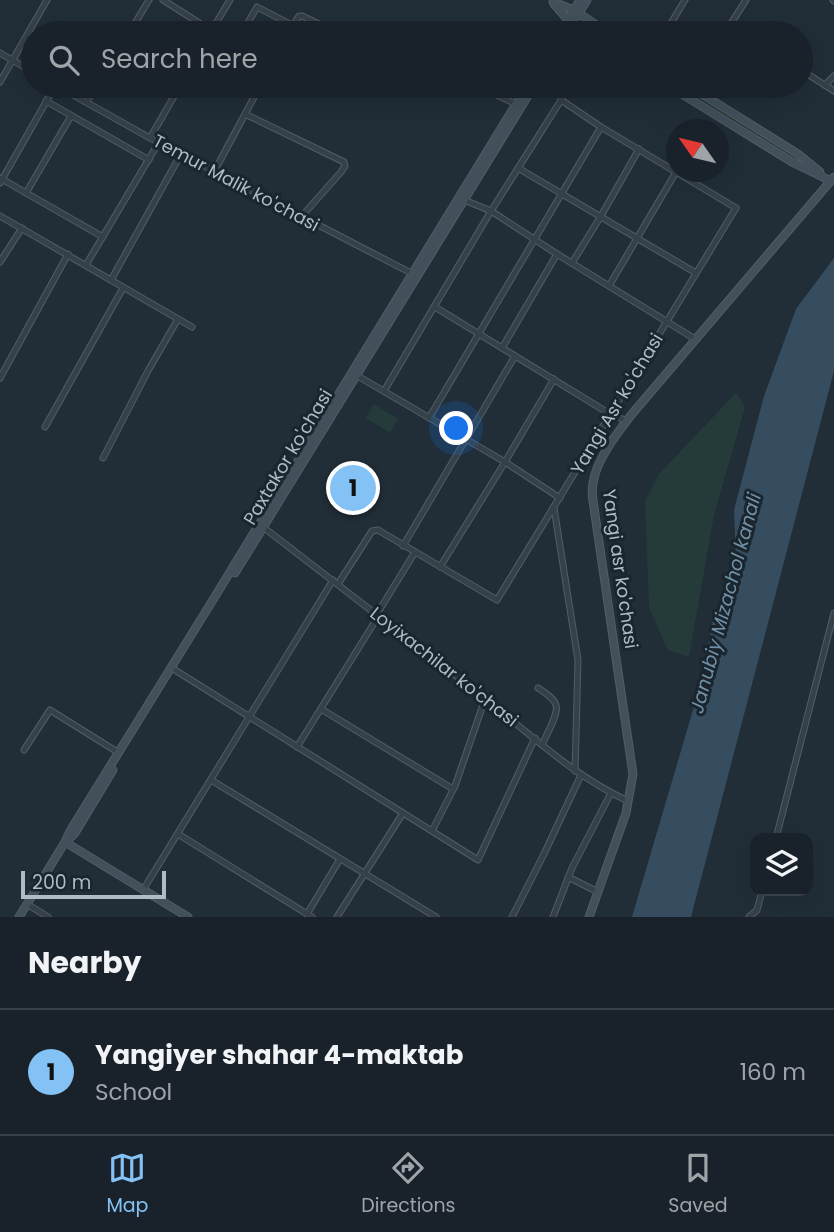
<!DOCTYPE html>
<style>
body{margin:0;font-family:Poppins,sans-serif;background:#222a32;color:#f1f3f6}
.controls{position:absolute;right:21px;bottom:21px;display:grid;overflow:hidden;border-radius:14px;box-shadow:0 7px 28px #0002}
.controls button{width:63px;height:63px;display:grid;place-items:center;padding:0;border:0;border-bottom:2px solid #373f47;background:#19222a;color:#f1f3f6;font:35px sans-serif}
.compass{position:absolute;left:666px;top:119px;width:63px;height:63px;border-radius:50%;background:#19222a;box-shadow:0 7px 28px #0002;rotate:304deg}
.scale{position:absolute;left:21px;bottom:18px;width:145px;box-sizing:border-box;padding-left:7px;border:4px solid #afbbc5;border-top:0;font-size:19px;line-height:24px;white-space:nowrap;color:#afbbc5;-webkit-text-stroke:5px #1a252d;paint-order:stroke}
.you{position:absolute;left:457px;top:429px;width:24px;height:24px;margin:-18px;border:5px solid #fff;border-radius:50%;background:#1a73e8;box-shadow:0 0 0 10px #1a73e833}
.badge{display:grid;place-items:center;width:46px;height:46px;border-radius:50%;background:#84c2f5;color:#111;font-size:23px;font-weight:700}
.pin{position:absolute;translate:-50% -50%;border:4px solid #fff;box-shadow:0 2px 7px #0006}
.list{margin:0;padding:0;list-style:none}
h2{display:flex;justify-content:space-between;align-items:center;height:91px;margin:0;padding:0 28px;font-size:30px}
h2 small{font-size:23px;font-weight:400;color:#9fa4a8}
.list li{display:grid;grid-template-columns:46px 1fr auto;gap:21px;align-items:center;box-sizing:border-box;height:126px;padding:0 28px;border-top:2px solid #373f47}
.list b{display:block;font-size:26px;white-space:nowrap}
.list p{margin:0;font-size:23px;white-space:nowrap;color:#9fa4a8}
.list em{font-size:23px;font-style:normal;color:#9fa4a8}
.icon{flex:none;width:38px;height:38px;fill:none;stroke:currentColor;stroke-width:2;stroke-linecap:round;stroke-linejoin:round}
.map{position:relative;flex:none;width:834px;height:917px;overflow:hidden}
.search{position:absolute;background:#19222a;box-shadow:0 7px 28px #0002;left:21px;right:21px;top:21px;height:77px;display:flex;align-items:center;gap:18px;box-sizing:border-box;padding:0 24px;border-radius:38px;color:#9fa4a8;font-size:26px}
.sheet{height:217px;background:#19222a}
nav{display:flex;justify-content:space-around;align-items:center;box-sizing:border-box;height:98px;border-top:2px solid #373f47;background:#19222a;font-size:19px;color:#9fa4a8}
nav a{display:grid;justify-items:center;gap:4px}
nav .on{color:#84c2f5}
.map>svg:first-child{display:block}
</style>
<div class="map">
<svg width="834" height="917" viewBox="0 0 834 917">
<rect width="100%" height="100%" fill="#212e38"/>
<g fill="#243b39">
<path d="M 678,86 L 685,86 L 795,156 L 794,159 Z"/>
<path d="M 736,393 L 745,407 L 714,515 L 689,657 L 668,650 L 649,608 L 645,501 L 659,474 Z"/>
<path d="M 374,404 L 398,419 L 390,433 L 366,418 Z"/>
</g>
<path fill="#354d5f" d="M 834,258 L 834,371 L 691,917 L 632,917 L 698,693 L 713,621 L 736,560 L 734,510 L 764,396 L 796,309 Z"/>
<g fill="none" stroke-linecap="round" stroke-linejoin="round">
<defs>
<g id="street">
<path d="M 163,0 L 212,31"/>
<path d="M 833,0 L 834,1"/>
<path d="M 216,23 L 235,33"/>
<path d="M 731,25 L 743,33"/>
<path d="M 129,33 L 149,0"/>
<path d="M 210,33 L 230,0"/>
<path d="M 242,33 L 257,7 L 292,25"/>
<path d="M 288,33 L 299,16 L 302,16 L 338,33"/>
<path d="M 665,33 L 685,0"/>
<path d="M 725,33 L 746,0"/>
<path d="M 0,53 L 33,72"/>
<path d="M 801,70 L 834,91"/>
<path d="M 0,82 L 47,0"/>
<path d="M 825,85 L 834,76"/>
<path d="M 57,86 L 150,138 L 413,274"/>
<path d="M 477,86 L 516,104"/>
<path d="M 293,89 L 294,86"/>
<path d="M 46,101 L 149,160"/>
<path d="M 87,101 L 97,86"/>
<path d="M 245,114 L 344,162 L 345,166 L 341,172 L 301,217"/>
<path d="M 150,138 L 180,86"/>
<path d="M 518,168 L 696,273"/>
<path d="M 214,172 L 260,86"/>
<path d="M 0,178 L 103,237"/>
<path d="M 0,183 L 55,86"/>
<path d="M 26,193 L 71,116"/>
<path d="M 464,200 L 491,211 L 557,254 L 695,339"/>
<path d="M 0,216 L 192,327"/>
<path d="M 0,262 L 22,228"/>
<path d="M 572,263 L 601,216 L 639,149"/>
<path d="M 86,265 L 159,142"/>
<path d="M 111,280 L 181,154"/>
<path d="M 609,286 L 676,172"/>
<path d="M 435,307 L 610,414 L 627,421"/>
<path d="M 502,348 L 557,254"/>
<path d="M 356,375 L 505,462 L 560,498"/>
<path d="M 0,378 L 68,254"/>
<path d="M 384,391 L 491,211 L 570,86"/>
<path d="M 429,418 L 601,127"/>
<path d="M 45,427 L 123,288"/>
<path d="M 103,458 L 149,369 L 178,319"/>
<path d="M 554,508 L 578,660 L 575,771"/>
<path d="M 263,527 C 336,583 409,639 482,696 C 529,733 573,776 628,801"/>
<path d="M 403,546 L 515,356"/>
<path d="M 440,567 L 505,462 L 554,379"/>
<path d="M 338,584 L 372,531 L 378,530 L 497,600 L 736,208 L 601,127 L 561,100"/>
<path d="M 377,614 L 415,552"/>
<path d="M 175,670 L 478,860 L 535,738"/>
<path d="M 538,688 C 544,692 554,698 556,705 C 559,714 546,735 542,745"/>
<path d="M 321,709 L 453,789"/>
<path d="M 297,747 L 379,615"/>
<path d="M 24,750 L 50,710 L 119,753"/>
<path d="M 211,780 L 436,917"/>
<path d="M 432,831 L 455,786 L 485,699"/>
<path d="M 178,834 L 312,917"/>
<path d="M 776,838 L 834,613"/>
<path d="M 568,877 L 598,892"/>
<path d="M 143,890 L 333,580"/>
<path d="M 27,904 L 48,917"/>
<path d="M 307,914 L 340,859"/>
<path d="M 337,917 L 403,813"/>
<path d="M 512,917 L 544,854 L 581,775"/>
<path d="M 553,917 L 572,868 L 611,793"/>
<path d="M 749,917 L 757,910 L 762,891"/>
</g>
<g id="secondary">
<path d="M 553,2 L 574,10 L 608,33"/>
<path d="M 554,4 L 568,20 L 588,33"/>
<path d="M 560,33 L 580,0"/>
<path d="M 566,33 L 587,0"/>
<path d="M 669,86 L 792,162 L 831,181"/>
<path d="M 689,86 L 798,154 L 820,172"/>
<path d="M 235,573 L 534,86"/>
<path d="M 65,842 L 188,917"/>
<path d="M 66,842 L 75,833 L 113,770"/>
<path d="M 19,917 L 65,842 L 70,831 L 211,603 L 527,86"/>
<path d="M 589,917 L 626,813 L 633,774 L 593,501 C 592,495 592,489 593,483 C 596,460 618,432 632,414 L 834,177"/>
</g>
</defs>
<use href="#street" stroke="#525e66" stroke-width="7"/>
<use href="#secondary" stroke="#525e66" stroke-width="9"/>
<use href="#street" stroke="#354048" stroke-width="5"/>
<use href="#secondary" stroke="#43505b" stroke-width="7"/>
</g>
<g text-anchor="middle" stroke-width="6" stroke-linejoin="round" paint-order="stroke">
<g font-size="18" fill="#afbbc5" stroke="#1a252d">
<text transform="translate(236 183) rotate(28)" y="6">Temur Malik ko'chasi</text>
<text transform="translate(617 404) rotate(-59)" y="6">Yangi Asr ko'chasi</text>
<text transform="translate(288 457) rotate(-59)" y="6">Paxtakor ko'chasi</text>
<text transform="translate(620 569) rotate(82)" y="6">Yangi asr ko'chasi</text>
<text transform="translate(444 667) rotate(38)" y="6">Loyixachilar ko'chasi</text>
</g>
<g font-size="19" font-style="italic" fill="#7091a8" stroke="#1a252d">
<text transform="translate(725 603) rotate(-75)" y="7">Janubiy Mizachol kanali</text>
</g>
</g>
</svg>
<div class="controls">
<button><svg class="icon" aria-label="layers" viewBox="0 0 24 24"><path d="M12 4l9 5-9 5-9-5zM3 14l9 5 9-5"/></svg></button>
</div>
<svg class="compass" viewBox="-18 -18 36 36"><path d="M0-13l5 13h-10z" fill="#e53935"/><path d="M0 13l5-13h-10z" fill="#9fa4a8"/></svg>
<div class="scale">200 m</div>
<div class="you"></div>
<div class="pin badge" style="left:353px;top:488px">1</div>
<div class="search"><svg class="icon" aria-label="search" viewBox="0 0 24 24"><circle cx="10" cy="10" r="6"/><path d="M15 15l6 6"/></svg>Search here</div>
</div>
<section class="sheet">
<h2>Nearby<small></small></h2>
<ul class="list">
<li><span class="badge">1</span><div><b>Yangiyer shahar 4-maktab</b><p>School</p></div><em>160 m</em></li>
</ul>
</section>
<nav>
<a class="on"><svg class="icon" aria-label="map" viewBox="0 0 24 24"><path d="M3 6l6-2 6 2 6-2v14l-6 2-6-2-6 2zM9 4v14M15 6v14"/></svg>Map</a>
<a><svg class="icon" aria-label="directions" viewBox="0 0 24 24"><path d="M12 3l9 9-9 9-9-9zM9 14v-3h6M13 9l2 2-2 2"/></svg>Directions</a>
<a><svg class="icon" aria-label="saved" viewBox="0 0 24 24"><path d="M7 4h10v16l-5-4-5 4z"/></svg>Saved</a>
</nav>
